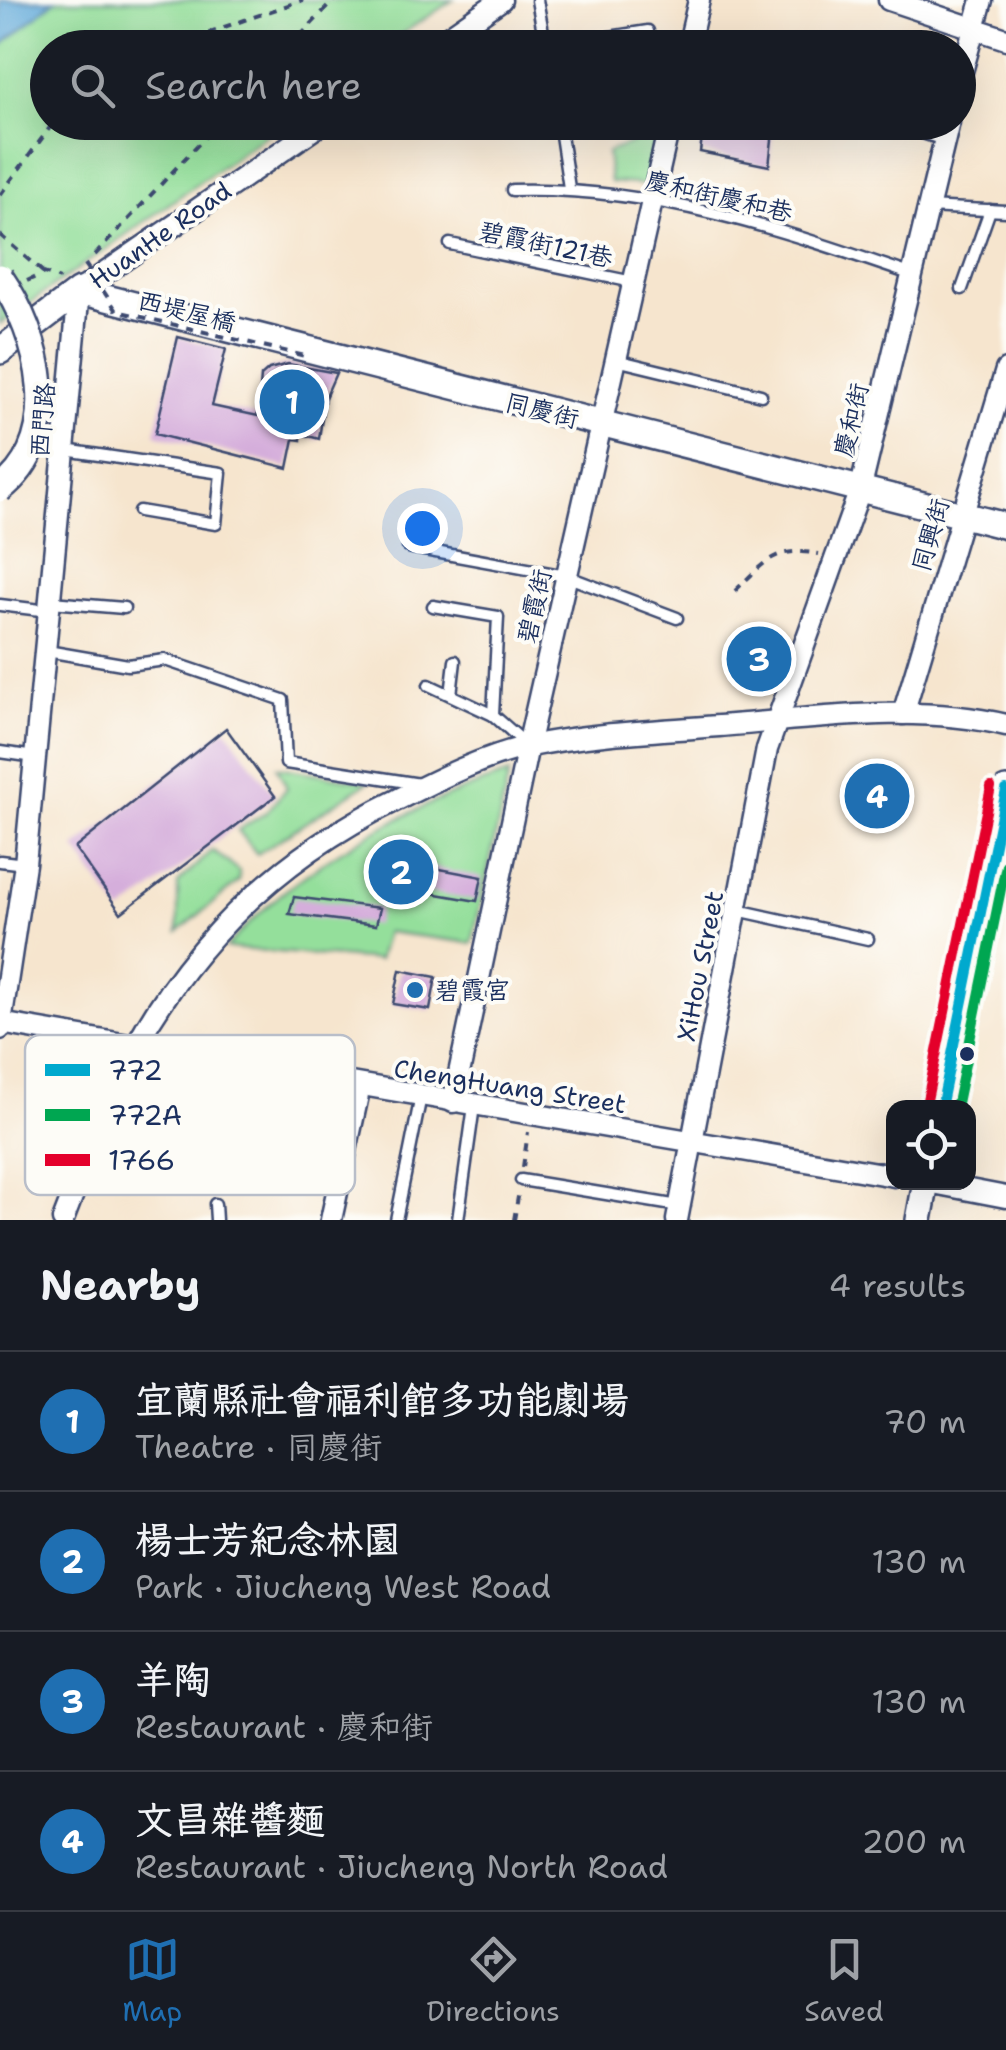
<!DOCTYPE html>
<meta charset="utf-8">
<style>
body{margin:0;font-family:"Shantell Sans","LXGW WenKai TC",sans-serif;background:#20242c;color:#f1f3f6}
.controls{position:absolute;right:30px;bottom:30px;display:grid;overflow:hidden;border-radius:20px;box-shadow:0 10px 40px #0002}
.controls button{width:90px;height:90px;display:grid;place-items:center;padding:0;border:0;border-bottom:2px solid #363941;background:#171b24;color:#f1f3f6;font:50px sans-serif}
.you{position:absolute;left:422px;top:528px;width:35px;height:35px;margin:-25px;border:8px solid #fff;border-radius:50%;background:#1a73e8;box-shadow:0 0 0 15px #1a73e833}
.badge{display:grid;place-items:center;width:65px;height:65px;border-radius:50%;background:#1f6fb2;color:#fff;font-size:32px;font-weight:700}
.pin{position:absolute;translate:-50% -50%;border:5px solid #fff;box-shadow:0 2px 10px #0006}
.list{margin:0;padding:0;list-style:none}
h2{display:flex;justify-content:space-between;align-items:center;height:130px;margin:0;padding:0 40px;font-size:42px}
h2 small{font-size:32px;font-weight:400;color:#9ea1a6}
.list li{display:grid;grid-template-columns:65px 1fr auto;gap:30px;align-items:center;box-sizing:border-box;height:140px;padding:0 40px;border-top:2px solid #363941}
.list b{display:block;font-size:38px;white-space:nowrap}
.list p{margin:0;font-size:32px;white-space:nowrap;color:#9ea1a6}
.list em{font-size:32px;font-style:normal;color:#9ea1a6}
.icon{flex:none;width:55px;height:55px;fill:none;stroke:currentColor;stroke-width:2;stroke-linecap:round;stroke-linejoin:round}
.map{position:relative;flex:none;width:1006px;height:1220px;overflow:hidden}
.search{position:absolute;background:#171b24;box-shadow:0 10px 40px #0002;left:30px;right:30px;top:30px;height:110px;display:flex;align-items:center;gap:25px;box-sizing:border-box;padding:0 35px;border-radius:55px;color:#9ea1a6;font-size:38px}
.sheet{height:690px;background:#171b24}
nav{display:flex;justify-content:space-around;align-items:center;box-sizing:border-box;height:140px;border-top:2px solid #363941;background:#171b24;font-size:28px;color:#9ea1a6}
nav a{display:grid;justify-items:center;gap:5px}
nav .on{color:#1f6fb2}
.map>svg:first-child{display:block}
</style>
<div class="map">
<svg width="1006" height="1220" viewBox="0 0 1006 1220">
<rect width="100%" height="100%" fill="#fdfcf7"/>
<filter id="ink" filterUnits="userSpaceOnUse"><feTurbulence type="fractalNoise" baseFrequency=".01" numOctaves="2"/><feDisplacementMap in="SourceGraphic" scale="20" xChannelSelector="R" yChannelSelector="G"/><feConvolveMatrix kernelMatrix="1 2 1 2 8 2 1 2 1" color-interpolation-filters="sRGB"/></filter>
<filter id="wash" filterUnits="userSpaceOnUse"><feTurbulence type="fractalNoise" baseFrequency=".0048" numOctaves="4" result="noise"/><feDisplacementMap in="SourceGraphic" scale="40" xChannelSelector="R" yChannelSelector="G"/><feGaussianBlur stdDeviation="2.25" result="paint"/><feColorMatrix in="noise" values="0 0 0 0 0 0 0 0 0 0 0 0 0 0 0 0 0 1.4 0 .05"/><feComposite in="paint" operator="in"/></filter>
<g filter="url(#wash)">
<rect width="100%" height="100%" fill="#f6e5ce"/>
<g fill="#94df9b" stroke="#58877c" stroke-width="2.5">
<path d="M 0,0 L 453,0 L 382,47 L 48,48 L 48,122 L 283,123 L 0,324 Z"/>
<path d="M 629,123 L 660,124 L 648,185 L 610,182 L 607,152 L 632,143 Z"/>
<path d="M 277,767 L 368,782 L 257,854 L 238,830 L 265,813 L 287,788 Z"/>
<path d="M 509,774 L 472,943 L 386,932 L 378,960 L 226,948 C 297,865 406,807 509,774 Z"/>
<path d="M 212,850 L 239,871 L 239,881 L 178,932 L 178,883 Z"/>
</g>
<path fill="#63abda" stroke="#3f6d9c" stroke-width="2.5" d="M 0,0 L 55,0 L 0,47 Z"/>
<g id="blocks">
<g fill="#d5aedb">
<path d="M 704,122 L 774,122 L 769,166 L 700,152 Z"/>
<path d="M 178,337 L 226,349 L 212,406 L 258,416 L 261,376 L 269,369 L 288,364 L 336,373 L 325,398 L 319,439 L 301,434 L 301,440 L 294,439 L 288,468 L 155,434 Z"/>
<path d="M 226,728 L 275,796 L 121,913 L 75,848 Z"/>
<path d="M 419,865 L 482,877 L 477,901 L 414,890 Z"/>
<path d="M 294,897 L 380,908 L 376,925 L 289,914 Z"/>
<path d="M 400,970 L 436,977 L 430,1010 L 393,1004 Z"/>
</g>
</g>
</g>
<g filter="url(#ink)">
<use href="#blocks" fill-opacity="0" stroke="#3c4a6f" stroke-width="2.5"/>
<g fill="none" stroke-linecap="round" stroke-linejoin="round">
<defs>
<g id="service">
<path d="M 537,0 L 546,48"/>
<path d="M 546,47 L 648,31"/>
<path d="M 559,122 L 569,188"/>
<path d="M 889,122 L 944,140"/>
<path d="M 512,190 C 653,186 779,229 910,274"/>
<path d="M 927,207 L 1006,211"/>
<path d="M 450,244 L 633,282"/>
<path d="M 962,289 L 990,210"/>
<path d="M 616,360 L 761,395"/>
<path d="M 65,450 L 221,473 L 216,524 L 139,511"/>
<path d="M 408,547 L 566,576 L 677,618"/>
<path d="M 51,602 L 124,608"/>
<path d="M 0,605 L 49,611"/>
<path d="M 433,606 L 498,617 L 493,715 L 527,745"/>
<path d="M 47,651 L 128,665 L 165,660 L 283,700 L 286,763 L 420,784"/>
<path d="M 429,685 L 493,715"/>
<path d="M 451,695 L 455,661"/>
<path d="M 0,752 L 35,757"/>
<path d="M 0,861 L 25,864"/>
<path d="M 737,910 L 868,939"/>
<path d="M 521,1180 L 679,1206"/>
<path d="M 215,1204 L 216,1220"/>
<path d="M 396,1220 L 421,1096"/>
<path d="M 458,1220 L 474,1106"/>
</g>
<g id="minor">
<path d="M 889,0 L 1006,39"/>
<path d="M 432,48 L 501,0"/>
<path d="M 688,48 L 699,0"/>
<path d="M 958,86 L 982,0"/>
<path d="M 903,714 L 1006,370"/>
<path d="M 0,1023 L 894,1176"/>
<path d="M 0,1029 L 25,864 L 79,291 L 324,122"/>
<path d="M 453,1102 L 528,746 L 670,122"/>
<path d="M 928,1182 L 1006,1197"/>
<path d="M 63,1220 C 86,1162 106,1099 136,1045 C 197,936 285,854 397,800 C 438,779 486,755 530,746 C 592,733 657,731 719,726 C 814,719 913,703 1006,725"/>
<path d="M 331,1220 L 360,1086"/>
<path d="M 677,1220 L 767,749 L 861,487 L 949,122"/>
</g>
<g id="tertiary">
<path d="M 0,351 L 79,291 L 1006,526"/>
<path d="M 941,1108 L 1006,790"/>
<path d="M 919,1220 L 926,1182"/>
</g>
</defs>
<use href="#service" stroke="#3c4a6f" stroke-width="15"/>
<use href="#minor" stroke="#3c4a6f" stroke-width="25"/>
<use href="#tertiary" stroke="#3c4a6f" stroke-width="30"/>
<g stroke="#3c4a6f" stroke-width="4" stroke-dasharray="8 8" stroke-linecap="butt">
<path d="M 163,48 L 303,0"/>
<path d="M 289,48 L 334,0"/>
<path d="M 0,195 L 54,122"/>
<path d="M 0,235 L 44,273"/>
<path d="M 95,255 L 219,122"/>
<path d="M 27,281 L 44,273 L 60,279"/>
<path d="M 735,591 C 766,561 774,546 819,554"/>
<path d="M 273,1130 L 279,1087"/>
<path d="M 523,1167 L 528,1132"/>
<path d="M 514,1220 L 519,1191"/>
</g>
<use href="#service" stroke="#fff" stroke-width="10"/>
<use href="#minor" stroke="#fff" stroke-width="20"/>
<use href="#tertiary" stroke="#fff" stroke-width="25"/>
<defs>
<path id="tertiary-bridge" d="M 0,277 C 40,335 67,438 0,489"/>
</defs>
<use href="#tertiary-bridge" stroke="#3c4a6f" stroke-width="30" stroke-linecap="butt"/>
<path stroke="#3c4a6f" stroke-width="4" stroke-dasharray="8 8" stroke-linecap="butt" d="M 85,264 L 117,311 L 305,356"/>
<use href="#tertiary-bridge" stroke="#fff" stroke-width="25"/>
<defs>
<path id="bus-1" d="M 941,1108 L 1006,790"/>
<path id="bus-2" d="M 956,1108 L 1006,865"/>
<path id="bus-3" d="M 926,1105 L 991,787"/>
</defs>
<use href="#bus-1" stroke="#fdfcf7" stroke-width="18"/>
<use href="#bus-2" stroke="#fdfcf7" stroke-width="18"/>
<use href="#bus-3" stroke="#fdfcf7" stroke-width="18"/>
<use href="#bus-1" stroke="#00a9ce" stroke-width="10"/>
<use href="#bus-2" stroke="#00a651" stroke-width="10"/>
<use href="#bus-3" stroke="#e4002b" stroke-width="10"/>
</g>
</g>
<circle fill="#1f6fb2" stroke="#fdfcf7" stroke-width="4" cx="415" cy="990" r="10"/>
<circle fill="#1b2f5e" stroke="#fdfcf7" stroke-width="4" cx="967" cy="1054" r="9"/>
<g text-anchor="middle" stroke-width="8" stroke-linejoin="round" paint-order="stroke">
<g font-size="25" fill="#1b2f5e" stroke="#fdfcf7">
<text transform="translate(719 196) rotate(13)" y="9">慶和街慶和巷</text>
<text transform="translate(160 235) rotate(-35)" y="9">HuanHe Road</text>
<text transform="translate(546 244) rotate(12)" y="9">碧霞街121巷</text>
<text transform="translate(187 311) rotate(14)" y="9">西堤屋橋</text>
<text transform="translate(542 410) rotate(14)" y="9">同慶街</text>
<text transform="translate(42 420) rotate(-85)" y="9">西門路</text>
<text transform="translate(851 420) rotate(-77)" y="9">慶和街</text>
<text transform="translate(930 535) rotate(-74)" y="9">同興街</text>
<text transform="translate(534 606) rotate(-77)" y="9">碧霞街</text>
<text transform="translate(700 966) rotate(-79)" y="9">XiHou Street</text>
<text transform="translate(510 1086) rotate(9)" y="9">ChengHuang Street</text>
</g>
<g font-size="25" fill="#1b2f5e" stroke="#fdfcf7" text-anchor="start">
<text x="435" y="999">碧霞宮</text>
</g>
</g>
<rect x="25" y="1035" width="330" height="160" rx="15" fill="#fdfcf7" stroke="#b9bec9" stroke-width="2.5"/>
<rect x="45" y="1064" width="45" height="12" fill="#00a9ce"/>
<rect x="45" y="1109" width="45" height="12" fill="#00a651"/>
<rect x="45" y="1154" width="45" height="12" fill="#e4002b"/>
<g font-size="28" fill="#1b2f5e">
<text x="108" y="1080">772</text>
<text x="108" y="1125">772A</text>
<text x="108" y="1170">1766</text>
</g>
</svg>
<div class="controls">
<button><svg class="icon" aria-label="locate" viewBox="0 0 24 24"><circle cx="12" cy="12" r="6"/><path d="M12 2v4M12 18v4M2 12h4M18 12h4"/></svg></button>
</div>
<div class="you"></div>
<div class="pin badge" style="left:292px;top:402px">1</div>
<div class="pin badge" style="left:401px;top:872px">2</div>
<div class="pin badge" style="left:759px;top:659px">3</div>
<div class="pin badge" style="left:877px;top:796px">4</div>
<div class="search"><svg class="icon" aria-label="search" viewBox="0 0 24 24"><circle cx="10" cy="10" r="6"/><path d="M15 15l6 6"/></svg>Search here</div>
</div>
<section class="sheet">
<h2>Nearby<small>4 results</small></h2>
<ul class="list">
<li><span class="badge">1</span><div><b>宜蘭縣社會福利館多功能劇場</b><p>Theatre · 同慶街</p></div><em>70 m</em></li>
<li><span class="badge">2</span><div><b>楊士芳紀念林園</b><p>Park · Jiucheng West Road</p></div><em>130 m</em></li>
<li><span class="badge">3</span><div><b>羊陶</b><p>Restaurant · 慶和街</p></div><em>130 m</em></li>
<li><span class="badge">4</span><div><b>文昌雜醬麵</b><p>Restaurant · Jiucheng North Road</p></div><em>200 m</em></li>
</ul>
</section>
<nav>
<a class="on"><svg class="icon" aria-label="map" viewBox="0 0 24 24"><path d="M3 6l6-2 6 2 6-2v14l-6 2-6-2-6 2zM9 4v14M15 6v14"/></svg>Map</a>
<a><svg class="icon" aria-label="directions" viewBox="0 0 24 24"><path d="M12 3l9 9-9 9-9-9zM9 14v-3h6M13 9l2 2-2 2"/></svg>Directions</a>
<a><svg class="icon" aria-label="saved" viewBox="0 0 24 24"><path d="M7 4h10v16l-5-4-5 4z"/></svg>Saved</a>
</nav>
